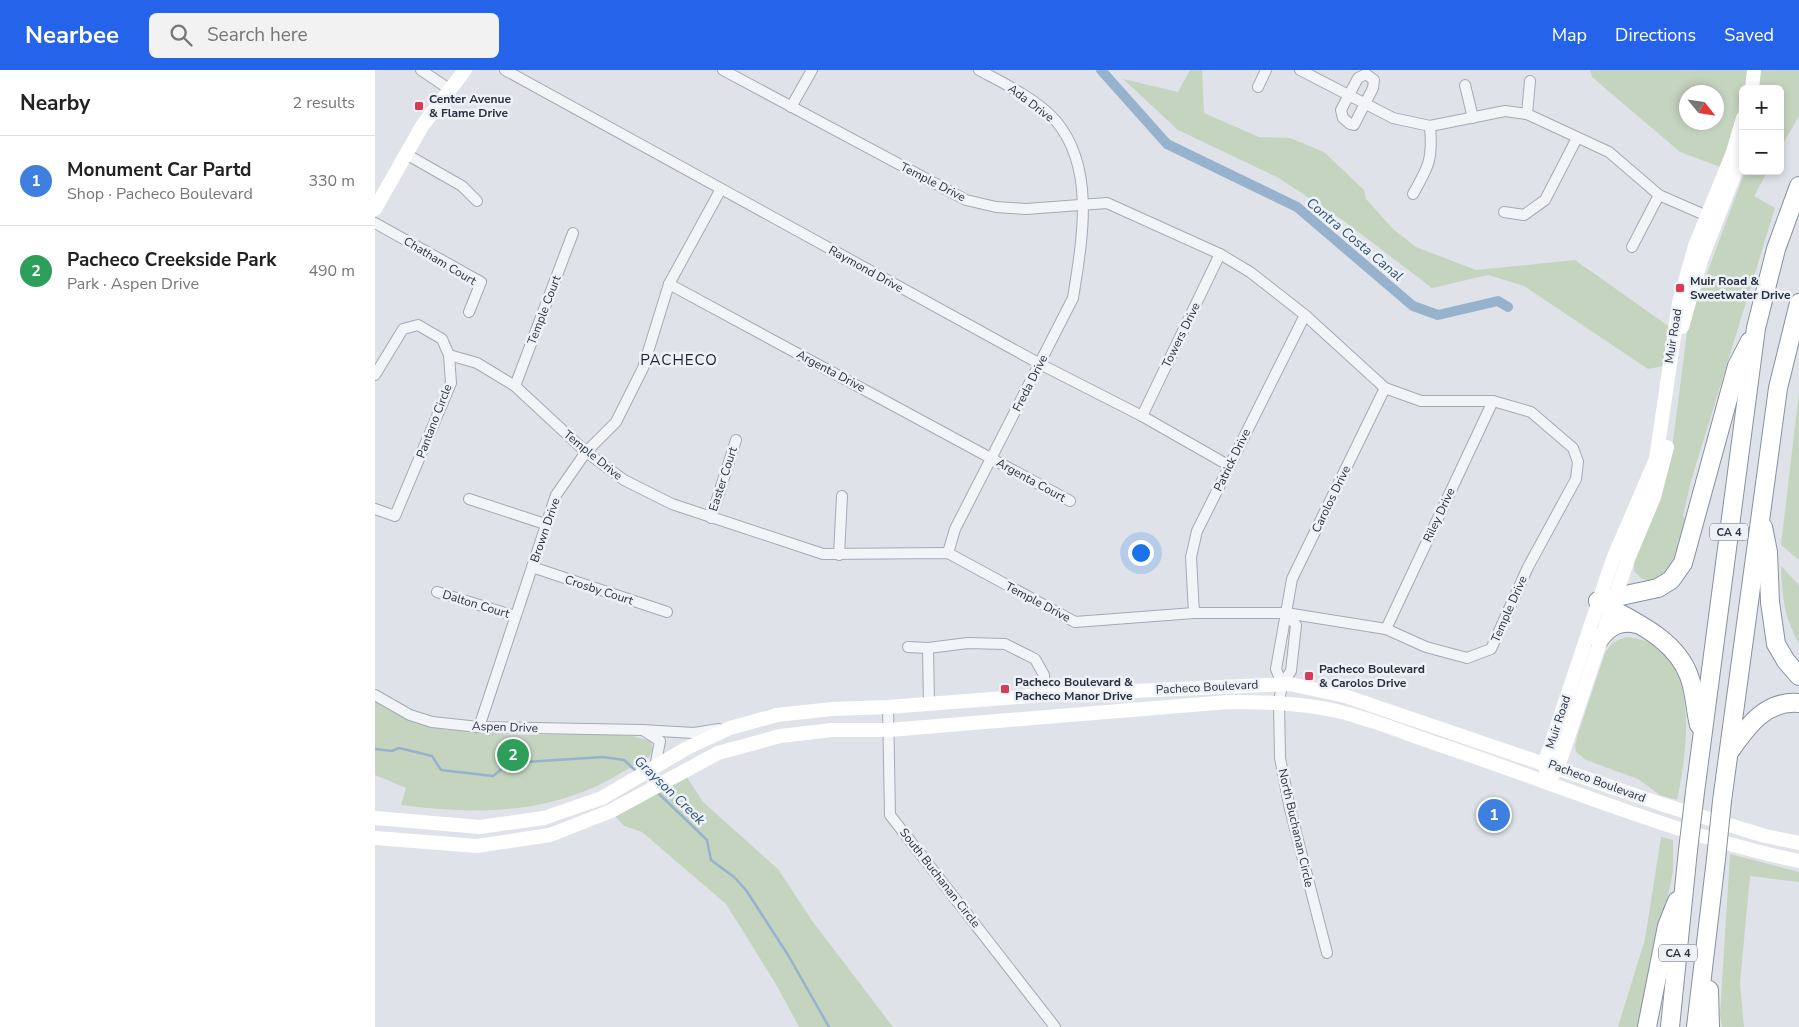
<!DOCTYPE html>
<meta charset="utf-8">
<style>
body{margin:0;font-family:"Nunito Sans",sans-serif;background:#f2f2f2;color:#222}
.controls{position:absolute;right:15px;top:15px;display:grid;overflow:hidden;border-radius:8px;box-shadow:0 2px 8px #0003}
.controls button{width:45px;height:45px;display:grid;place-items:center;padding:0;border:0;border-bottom:1px solid #e0e0e0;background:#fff;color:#222;font:25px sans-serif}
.compass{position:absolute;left:1304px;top:15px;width:45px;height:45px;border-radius:50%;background:#fff;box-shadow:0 2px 8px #0003;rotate:120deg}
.you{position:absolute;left:765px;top:482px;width:18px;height:18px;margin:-12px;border:4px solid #fff;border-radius:50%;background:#1a73e8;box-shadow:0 0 0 8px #1a73e833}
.badge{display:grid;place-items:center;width:32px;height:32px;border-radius:50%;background:#2563eb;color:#fff;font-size:16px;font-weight:700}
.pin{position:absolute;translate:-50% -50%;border:2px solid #fff;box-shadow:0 1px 5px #0006}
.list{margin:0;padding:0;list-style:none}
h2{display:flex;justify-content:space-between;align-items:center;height:65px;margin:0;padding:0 20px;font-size:21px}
h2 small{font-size:16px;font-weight:400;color:#767676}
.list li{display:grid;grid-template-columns:32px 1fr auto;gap:15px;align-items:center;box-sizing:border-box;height:90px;padding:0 20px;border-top:1px solid #e0e0e0}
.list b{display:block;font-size:19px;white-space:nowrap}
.list p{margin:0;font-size:16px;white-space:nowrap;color:#767676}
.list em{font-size:16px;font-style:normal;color:#767676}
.icon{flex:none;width:28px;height:28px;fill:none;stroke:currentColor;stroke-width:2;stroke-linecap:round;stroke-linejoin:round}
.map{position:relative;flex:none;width:1424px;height:957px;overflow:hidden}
header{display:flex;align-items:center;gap:30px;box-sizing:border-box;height:70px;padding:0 25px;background:#2563eb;color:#fff}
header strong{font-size:24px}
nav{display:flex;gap:28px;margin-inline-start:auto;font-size:18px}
.search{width:350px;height:45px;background:#f2f2f2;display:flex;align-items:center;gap:12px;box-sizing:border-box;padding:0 18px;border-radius:8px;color:#767676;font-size:19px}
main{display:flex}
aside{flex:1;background:#fff}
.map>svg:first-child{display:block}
</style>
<header>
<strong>Nearbee</strong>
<div class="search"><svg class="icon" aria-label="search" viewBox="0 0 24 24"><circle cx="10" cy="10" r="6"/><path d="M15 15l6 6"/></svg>Search here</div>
<nav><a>Map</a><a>Directions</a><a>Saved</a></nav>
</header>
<main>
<aside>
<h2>Nearby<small>2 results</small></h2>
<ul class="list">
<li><span class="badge" style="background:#3f7fe0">1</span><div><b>Monument Car Partd</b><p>Shop · Pacheco Boulevard</p></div><em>330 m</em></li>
<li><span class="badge" style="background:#2e9e5b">2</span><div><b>Pacheco Creekside Park</b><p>Park · Aspen Drive</p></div><em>490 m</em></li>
</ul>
</aside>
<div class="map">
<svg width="1424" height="957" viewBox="0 0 1424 957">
<rect width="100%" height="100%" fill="#dfe3e9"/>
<g fill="#c5d4bf" fill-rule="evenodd">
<path d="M 815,0 L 827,0 L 829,43 L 884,67 L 915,68 L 949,82 L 989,120 L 991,129 L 1018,159 L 1041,177 L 1101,200 L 1200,190 L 1299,260 L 1294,295 L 1273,299 L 1149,216 L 1113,205 L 1057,218 L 969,151 L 902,107 L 803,60 L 748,9 L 803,22 Z"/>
<path d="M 1215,0 L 1424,0 L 1424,46 L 1405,79 L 1405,19 L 1368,19 L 1351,99 L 1305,82 L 1217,7 ZM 1312,22 L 1342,22 L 1342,52 L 1312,52 Z"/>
<path d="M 1370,101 L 1393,101 L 1379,126 L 1400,138 L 1316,411 L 1308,446 L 1312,452 C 1304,478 1302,494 1279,511 L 1267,509 L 1259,501 L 1259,490 L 1295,394 L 1313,255 Z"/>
<path d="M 1424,322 L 1424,490 L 1406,475 Z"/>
<path d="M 1406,496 L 1424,515 L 1424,574 C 1409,546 1407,527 1406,496 Z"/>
<path d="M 1252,567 C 1328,574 1313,678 1302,730 L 1285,725 L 1263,709 L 1211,690 L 1201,682 L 1200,675 L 1203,664 L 1230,583 C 1236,573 1241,570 1252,567 Z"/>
<path d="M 0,631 L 48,655 L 66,659 L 136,665 L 228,664 L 257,666 L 272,670 L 276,672 L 278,679 L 274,687 C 253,698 232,713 210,721 C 150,745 89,743 26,735 L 31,718 L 0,705 Z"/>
<path d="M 308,701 L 328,732 L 403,799 L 438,852 L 518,957 L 424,957 L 402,916 L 351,834 L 267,762 L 249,756 L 236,741 Z"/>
<path d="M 1286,767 L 1298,770 L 1298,802 L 1265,957 L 1243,957 L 1270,869 Z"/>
<path d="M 1355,784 L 1424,802 L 1424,812 L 1375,806 L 1365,913 L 1369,957 L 1347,957 L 1345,945 Z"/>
</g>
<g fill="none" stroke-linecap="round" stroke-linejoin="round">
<g stroke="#97b2cc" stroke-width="2.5">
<path d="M 0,679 L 17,681 L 24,678 L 57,686 L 66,700 L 118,706 L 135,693 L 228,687 L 249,690 L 262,702"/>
<path d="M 282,722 L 332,770 L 336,790 L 359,807 L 371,820 L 413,885 L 454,957"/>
</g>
<path stroke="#97b2cc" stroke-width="10" d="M 726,0 L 792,74 L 922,137 L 1038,236 L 1063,245 L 1123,231 L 1133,237"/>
<defs>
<g id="street">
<path d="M 46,0 L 74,19"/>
<path d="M 130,0 L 665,294 L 767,346 L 853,395"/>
<path d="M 925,0 L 1018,48 L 1055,56 L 1130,41 L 1152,44 L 1234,82 L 1284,125 L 1332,146"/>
<path d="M 991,4 L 999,10 L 998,18 L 979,55 L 975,54 L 968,48 L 966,40 L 983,8 Z"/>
<path d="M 1090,15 L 1098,48"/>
<path d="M 883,17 L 891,0"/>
<path d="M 416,37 L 437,0"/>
<path d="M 1152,44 L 1155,11"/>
<path d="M 31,84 L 87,116 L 102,131"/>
<path d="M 1038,124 C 1054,96 1058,89 1055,56"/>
<path d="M 1129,142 L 1149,145 L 1170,130 L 1202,68"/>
<path d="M 0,153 L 106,212 L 94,242"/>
<path d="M 1257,177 L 1284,125"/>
<path d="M 294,214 L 695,431"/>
<path d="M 74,285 L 102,293 L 140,316 L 211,382 L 249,410 L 297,434 L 448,484 L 573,483 L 700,552 L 819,543 L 911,543 L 1011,559 L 1051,577 L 1092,588 L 1116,579 L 1153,497 L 1201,409 L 1203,392 L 1198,378 L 1156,342 L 1118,331 L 1046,331 L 1010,318 L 930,245 L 875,202 L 845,184 L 732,133 L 651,139 L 621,137 L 591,130 L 348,0"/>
<path d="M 0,305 L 28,259 L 43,255 L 67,269 L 74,285 L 76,313 L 20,446 L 0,439"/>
<path d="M 140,316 L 198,163"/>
<path d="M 767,346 L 845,184"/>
<path d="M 94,429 L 170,454"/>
<path d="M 336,448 L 361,370"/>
<path d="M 573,483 L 580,459 L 698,228 C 707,171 721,99 681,51 C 662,29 628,13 604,0"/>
<path d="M 464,485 L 467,426"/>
<path d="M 157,497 L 292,542"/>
<path d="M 62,522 L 140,546"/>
<path d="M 819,543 L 816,487 L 822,461 L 930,245"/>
<path d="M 911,543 L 917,509 L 1010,318"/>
<path d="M 1011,559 L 1118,331"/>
<path d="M 533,577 L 553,578 L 593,573 L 630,574 L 660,589 L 669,605 L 669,625"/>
<path d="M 553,578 L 554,633"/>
<path d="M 907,614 L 901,599 L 911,543 L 921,555 L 916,601 L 907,614 L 904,632 L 905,688 L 915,739 L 952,883"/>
<path d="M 0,625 L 35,645 L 57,652 L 104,657 L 267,660 L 319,663 L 344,659"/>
<path d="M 513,637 L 515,745 L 680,957"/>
<path d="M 104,657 L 181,425 L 211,382 L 241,352 L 268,298 L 294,214 L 346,119"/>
<path d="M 268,660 L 285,671 L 280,697"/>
</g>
<g id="highway">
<path d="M 1388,457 L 1393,482 L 1395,532 L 1401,574 L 1411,591 L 1424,606"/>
<path d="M 1223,531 L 1283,518 L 1296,510 L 1308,493 L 1362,296 L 1375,271"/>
<path d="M 1223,531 C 1256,551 1300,567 1314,606 C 1320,621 1320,639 1324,655"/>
<path d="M 1224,570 C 1234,556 1245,550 1262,554"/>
<path d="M 1355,681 C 1372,657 1390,630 1424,633"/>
<path d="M 1320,722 L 1381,258 L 1401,179 L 1424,116"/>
<path d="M 1347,731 L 1403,318 L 1424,233"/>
<path d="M 1334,920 L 1335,957"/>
<path d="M 1272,957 L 1292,856 L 1302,831"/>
<path d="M 1295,957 L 1313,780"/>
<path d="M 1321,957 L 1341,789"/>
</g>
</defs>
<use href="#street" stroke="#a4aab3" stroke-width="12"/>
<use href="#highway" stroke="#8591a1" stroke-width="20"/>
<use href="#street" stroke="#f2f4f7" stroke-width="10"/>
<g stroke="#fff" stroke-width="14">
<path d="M 1377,19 L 1379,0"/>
<path d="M 0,139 L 47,56 L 90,0"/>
<path d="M 1307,257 L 1326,190 L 1364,93"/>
<path d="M 1171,700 L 1170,692 L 1238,489 L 1281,389 L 1304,233 L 1320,176 L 1358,82 L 1368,48"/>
<path d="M 1179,703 L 1183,697 L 1253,489 L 1279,427 L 1292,377"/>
<path d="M 0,748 L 105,757 L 169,748 L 227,728 L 312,678 L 355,658 L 402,645 L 457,639 L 513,637 L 669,625 L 915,614 L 970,626 L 1286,734 L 1390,766 L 1424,773"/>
<path d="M 0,768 L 102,776 L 175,765 L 236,741 L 343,683 L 405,666 L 457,660 L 514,660 L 853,632 C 890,632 926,633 962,641 C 1000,650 1037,666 1074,678 C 1190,717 1304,766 1424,791"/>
</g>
<use href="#highway" stroke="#fff" stroke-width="18"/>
<defs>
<g id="highway-bridge">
<path d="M 1313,780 L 1320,722"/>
<path d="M 1341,789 L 1347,731"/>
</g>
</defs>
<use href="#highway-bridge" stroke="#8591a1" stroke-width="20" stroke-linecap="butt"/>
<use href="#highway-bridge" stroke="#fff" stroke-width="18"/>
</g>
<g fill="#d73b57" stroke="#eef2f7" stroke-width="2">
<rect x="39" y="31" width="10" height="10" rx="2.5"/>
<rect x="1300" y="213" width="10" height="10" rx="2.5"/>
<rect x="929" y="601" width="10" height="10" rx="2.5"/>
<rect x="625" y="614" width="10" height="10" rx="2.5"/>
</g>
<g text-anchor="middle" stroke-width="5" stroke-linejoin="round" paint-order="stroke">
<g fill="#eef2f7" stroke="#636b78" stroke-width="1">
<rect x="1335" y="453.5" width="38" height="17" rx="4"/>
<rect x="1284" y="874.5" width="38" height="17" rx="4"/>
</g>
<g font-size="11" font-weight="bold" fill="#273141">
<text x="1354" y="466">CA 4</text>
<text x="1303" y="887">CA 4</text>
</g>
<g font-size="12" font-weight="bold" fill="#273141" stroke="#eef2f7" text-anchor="start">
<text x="54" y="33">Center Avenue<tspan x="54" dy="14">&amp; Flame Drive</tspan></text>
<text x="1315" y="215">Muir Road &amp;<tspan x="1315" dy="14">Sweetwater Drive</tspan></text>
<text x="944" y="603">Pacheco Boulevard<tspan x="944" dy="14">&amp; Carolos Drive</tspan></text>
<text x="640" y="616">Pacheco Boulevard &amp;<tspan x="640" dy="14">Pacheco Manor Drive</tspan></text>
</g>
<g font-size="12" fill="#273141" stroke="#eef2f7">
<text transform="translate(656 33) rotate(37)" y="4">Ada Drive</text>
<text transform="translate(558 112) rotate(27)" y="4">Temple Drive</text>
<text transform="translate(65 191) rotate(31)" y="4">Chatham Court</text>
<text transform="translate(491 199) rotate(29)" y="4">Raymond Drive</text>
<text transform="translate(169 240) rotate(-69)" y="4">Temple Court</text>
<text transform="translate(806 265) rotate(-64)" y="4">Towers Drive</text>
<text transform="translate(1298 266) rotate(-81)" y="4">Muir Road</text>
<text transform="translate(456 301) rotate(28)" y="4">Argenta Drive</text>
<text transform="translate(655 313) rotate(-63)" y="4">Freda Drive</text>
<text transform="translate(59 351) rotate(-69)" y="4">Pantano Circle</text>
<text transform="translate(218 385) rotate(39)" y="4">Temple Drive</text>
<text transform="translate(857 390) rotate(-64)" y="4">Patrick Drive</text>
<text transform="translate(348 409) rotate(-72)" y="4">Easter Court</text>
<text transform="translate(656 410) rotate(29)" y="4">Argenta Court</text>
<text transform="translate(956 429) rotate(-64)" y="4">Carolos Drive</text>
<text transform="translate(1064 445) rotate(-65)" y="4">Riley Drive</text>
<text transform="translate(170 460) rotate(-71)" y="4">Brown Drive</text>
<text transform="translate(224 520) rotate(18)" y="4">Crosby Court</text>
<text transform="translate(663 532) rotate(28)" y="4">Temple Drive</text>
<text transform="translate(101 534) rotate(17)" y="4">Dalton Court</text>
<text transform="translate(1134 539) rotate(-66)" y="4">Temple Drive</text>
<text transform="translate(832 617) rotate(-3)" y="4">Pacheco Boulevard</text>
<text transform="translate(1183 652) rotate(-72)" y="4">Muir Road</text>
<text transform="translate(130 657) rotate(2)" y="4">Aspen Drive</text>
<text transform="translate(1222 711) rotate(20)" y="4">Pacheco Boulevard</text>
<text transform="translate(921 758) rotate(77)" y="4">North Buchanan Circle</text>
<text transform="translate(565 808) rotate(52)" y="4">South Buchanan Circle</text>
</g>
<g font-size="14" font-style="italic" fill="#2e5178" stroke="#eef2f7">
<text transform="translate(980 169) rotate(40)" y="5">Contra Costa Canal</text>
<text transform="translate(295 720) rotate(44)" y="5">Grayson Creek</text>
</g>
<g font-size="15" letter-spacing="1" fill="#192232" stroke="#eef2f7">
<text x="304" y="295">PACHECO</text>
</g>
</g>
</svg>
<div class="controls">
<button>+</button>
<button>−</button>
</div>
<svg class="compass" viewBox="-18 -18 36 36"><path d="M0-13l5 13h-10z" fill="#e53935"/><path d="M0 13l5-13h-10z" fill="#767676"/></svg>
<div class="you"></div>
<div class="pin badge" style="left:1119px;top:745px;background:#3f7fe0">1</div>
<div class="pin badge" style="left:138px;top:685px;background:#2e9e5b">2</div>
</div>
</main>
